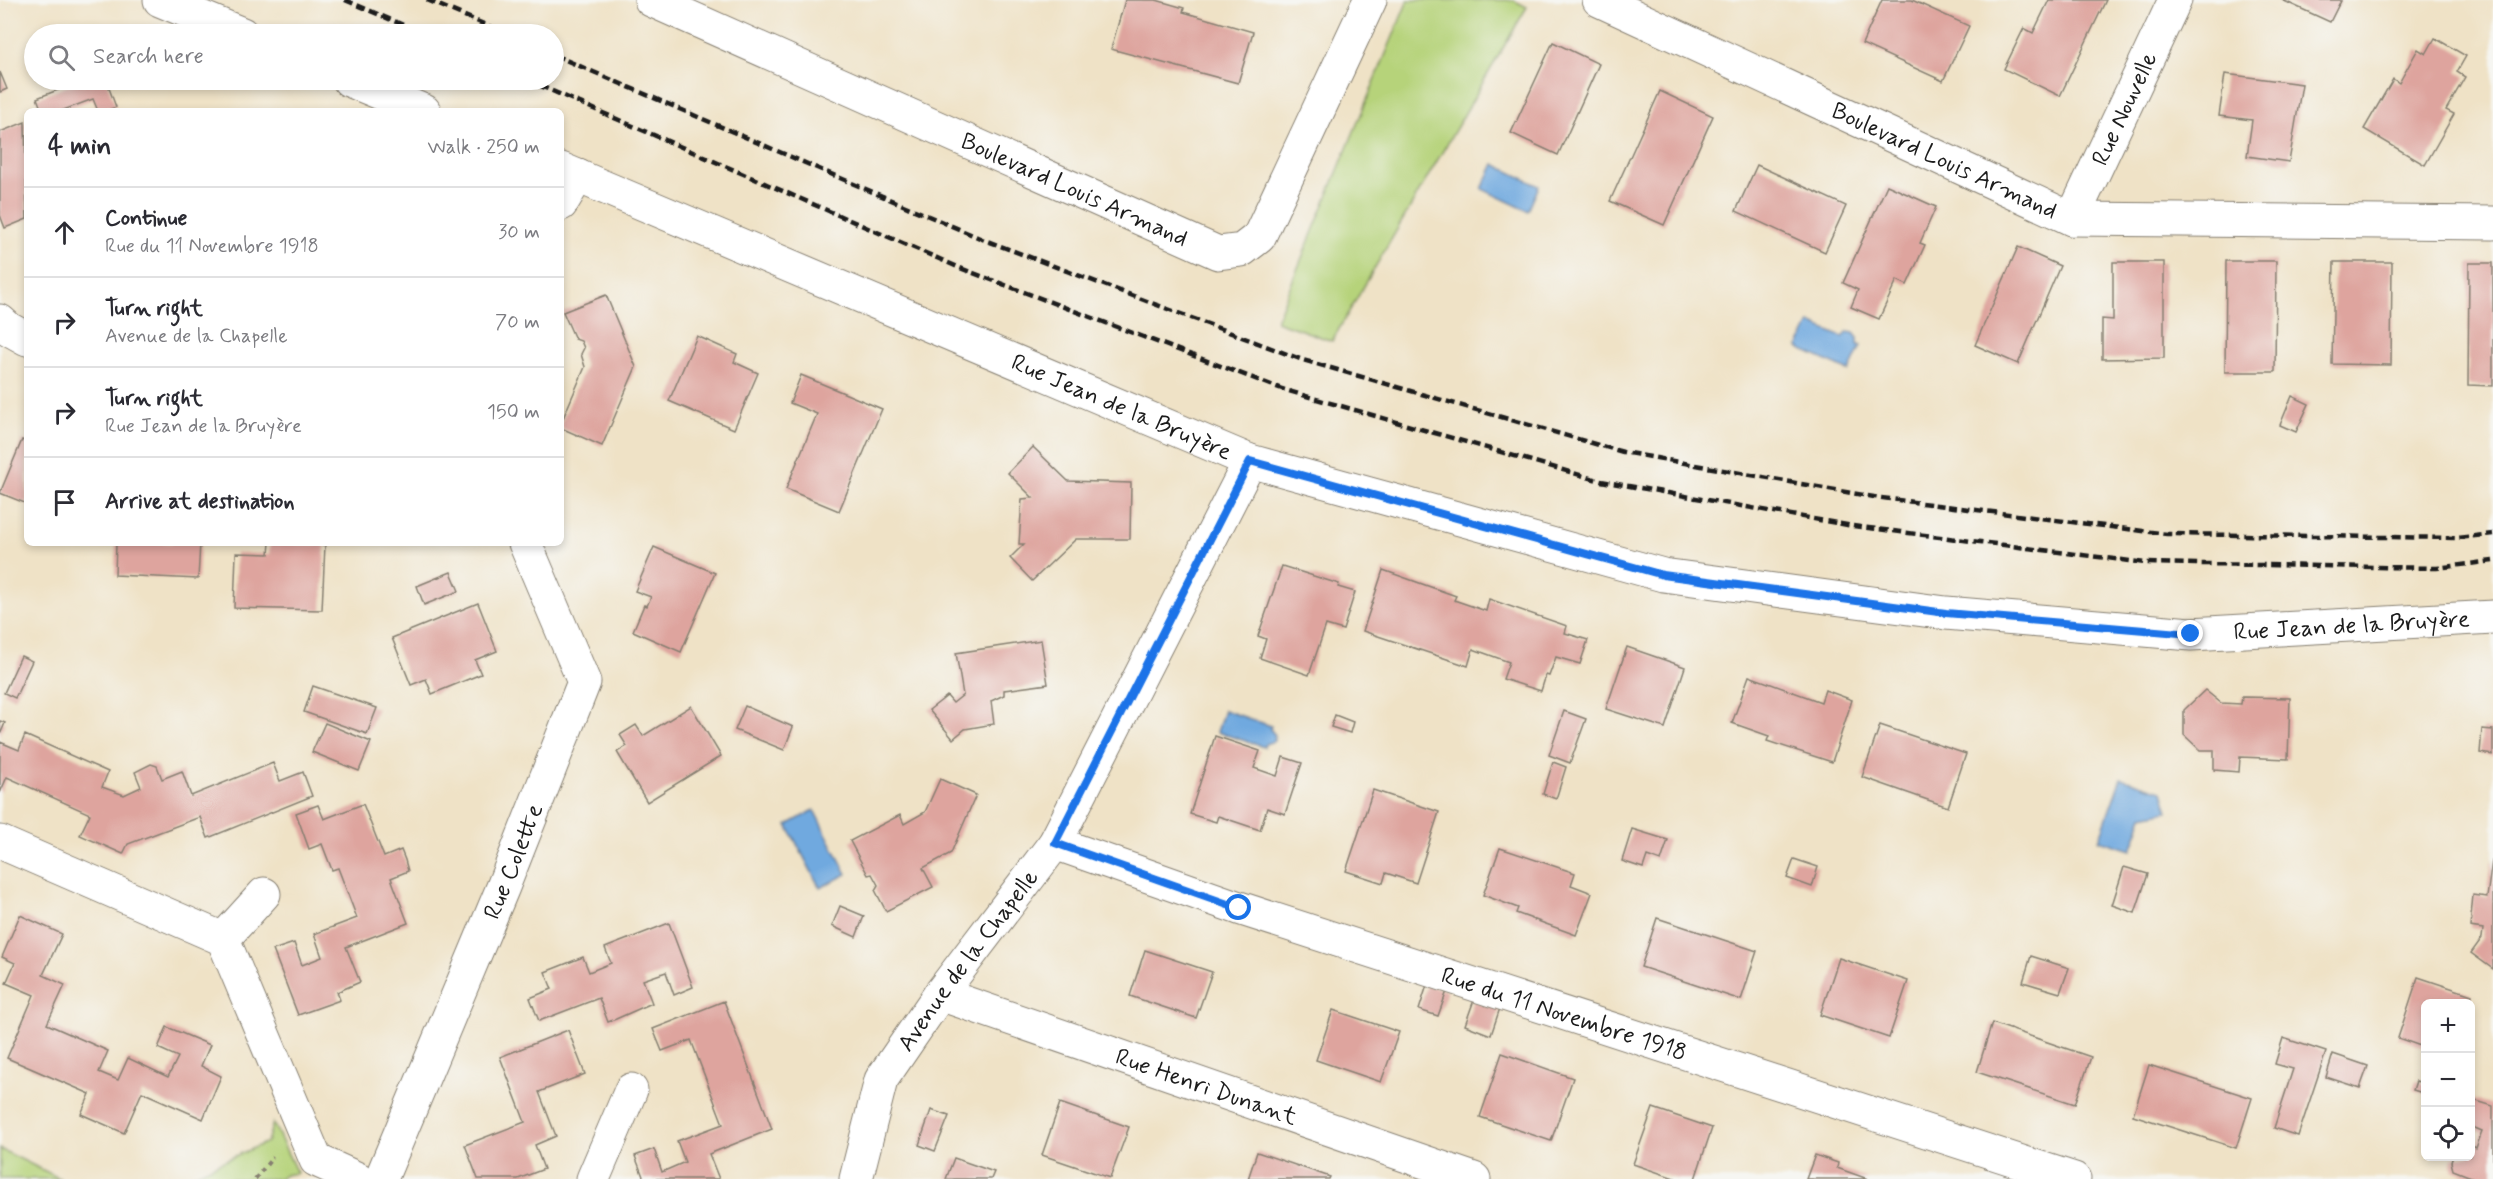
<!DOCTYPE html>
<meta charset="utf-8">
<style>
body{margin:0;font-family:Mynerve,sans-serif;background:#f2f2f3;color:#2b2b33}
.controls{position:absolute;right:18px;bottom:18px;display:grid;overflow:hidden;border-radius:9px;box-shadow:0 3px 9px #0003}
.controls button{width:54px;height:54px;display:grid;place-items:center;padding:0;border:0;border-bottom:2px solid #e1e1e2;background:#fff;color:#2b2b33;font:30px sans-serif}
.stop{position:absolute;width:18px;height:18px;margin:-14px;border:4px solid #1a73e8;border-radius:50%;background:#fff}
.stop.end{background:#1a73e8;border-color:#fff;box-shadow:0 2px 6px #0008}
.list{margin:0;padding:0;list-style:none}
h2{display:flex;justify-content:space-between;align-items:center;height:78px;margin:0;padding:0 24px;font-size:26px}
h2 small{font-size:20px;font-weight:400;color:#7c7c81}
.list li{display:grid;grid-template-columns:39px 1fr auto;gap:18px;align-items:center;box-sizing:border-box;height:90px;padding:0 24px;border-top:2px solid #e1e1e2}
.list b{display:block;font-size:22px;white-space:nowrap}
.list p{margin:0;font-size:20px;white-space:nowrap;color:#7c7c81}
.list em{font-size:20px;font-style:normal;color:#7c7c81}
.icon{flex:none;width:33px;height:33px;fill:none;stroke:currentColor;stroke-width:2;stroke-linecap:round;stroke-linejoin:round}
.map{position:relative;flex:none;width:2493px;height:1179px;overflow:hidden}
.search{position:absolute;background:#fff;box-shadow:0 3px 9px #0003;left:24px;top:24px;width:540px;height:66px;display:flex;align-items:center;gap:15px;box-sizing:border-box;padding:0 21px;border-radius:33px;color:#7c7c81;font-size:22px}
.panel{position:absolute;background:#fff;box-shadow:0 3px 9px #0003;left:24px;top:108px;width:540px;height:438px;border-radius:9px}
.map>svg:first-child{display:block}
</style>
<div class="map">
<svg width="2493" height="1179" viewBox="0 0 2493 1179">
<rect width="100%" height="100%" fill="#f6f6f2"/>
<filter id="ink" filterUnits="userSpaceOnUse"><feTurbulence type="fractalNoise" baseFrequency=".0167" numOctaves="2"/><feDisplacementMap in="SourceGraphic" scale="12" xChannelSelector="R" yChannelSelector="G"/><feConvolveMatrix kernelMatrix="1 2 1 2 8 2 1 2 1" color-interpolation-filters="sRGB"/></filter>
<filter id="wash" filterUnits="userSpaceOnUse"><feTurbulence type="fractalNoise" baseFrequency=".008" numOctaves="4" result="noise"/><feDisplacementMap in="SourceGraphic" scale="24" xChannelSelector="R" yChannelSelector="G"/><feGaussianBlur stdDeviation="1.35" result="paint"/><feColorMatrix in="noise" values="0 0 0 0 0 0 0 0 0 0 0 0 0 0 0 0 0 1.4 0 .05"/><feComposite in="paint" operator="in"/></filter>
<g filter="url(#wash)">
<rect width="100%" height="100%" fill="#efe2c6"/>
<g fill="#b6d37a" stroke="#69784b" stroke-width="1.5">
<path d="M 1408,0 L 1513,0 L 1527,7 L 1332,341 L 1276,321 Z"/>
<path d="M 273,1123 L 297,1173 L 285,1175 L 279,1179 L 183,1179 L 267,1142 Z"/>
<path d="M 0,1149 L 61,1179 L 0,1179 Z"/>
</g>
<g fill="#70a9df" stroke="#46627e" stroke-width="1.5">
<path d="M 1494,164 L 1539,186 L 1528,211 L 1482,189 Z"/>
<path d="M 1810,323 L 1842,337 L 1848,332 L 1854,333 L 1858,338 L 1858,345 L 1861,346 L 1849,371 L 1798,348 Z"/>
<path d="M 1224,710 L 1271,726 L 1270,729 L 1275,735 L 1274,741 L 1265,744 L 1264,747 L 1217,732 Z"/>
<path d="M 2121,778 L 2162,791 L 2168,811 L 2143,816 L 2131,850 L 2099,840 Z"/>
<path d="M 814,810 L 847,874 L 820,888 L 787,825 Z"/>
</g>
<g id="blocks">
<g fill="#dea49e">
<path d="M 1125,0 L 1156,0 L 1184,8 L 1183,12 L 1253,32 L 1238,83 L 1111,49 Z"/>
<path d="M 1882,0 L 1912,0 L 1969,26 L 1943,81 L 1862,44 Z"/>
<path d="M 2049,0 L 2106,0 L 2060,96 L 2004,69 L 2024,28 L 2033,33 Z"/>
<path d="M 2282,0 L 2341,0 L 2330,22 Z"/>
<path d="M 2435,38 L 2466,56 L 2457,72 L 2465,77 L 2446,110 L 2454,114 L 2425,165 L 2364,129 L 2393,79 L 2399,83 L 2418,49 L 2426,54 Z"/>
<path d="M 1553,42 L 1599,64 L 1558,155 L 1511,133 Z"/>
<path d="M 0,72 L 7,89 L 0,92 Z"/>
<path d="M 2225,74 L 2302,84 L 2289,162 L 2247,156 L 2252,120 L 2219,116 Z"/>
<path d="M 84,80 L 106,80 L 116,107 L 106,111 L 98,111 L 93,99 L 61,111 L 42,111 L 37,98 Z"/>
<path d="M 1660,91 L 1713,116 L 1664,225 L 1610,201 Z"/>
<path d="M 25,122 L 27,219 L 5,228 L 0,215 L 0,132 Z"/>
<path d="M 1757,165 L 1846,206 L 1825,252 L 1736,211 Z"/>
<path d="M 1887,185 L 1936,207 L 1920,243 L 1925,245 L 1907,285 L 1897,280 L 1879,319 L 1851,307 L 1858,290 L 1843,283 Z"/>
<path d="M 2018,247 L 2060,266 L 2018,364 L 1975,345 Z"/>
<path d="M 2226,261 L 2276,261 L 2275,372 L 2225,372 Z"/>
<path d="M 2113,262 L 2164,262 L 2164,358 L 2102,359 L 2102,319 L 2113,320 Z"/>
<path d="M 2334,262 L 2392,262 L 2391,365 L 2332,364 Z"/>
<path d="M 2469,263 L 2493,263 L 2493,386 L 2468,385 Z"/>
<path d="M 606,295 L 636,367 L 602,446 L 561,428 L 561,423 L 585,367 L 581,354 L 584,348 L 581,341 L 575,339 L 563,312 Z"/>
<path d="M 697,336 L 737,354 L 734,362 L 758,373 L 734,429 L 669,401 Z"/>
<path d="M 801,375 L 882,409 L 839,511 L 786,489 L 817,414 L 790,403 Z"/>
<path d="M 2292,396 L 2309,404 L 2296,432 L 2280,425 Z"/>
<path d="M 22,440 L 27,442 L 27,504 L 0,493 Z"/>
<path d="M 1033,447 L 1068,481 L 1131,483 L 1130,539 L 1076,539 L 1032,581 L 1010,558 L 1024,544 L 1019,544 L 1022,499 L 1033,498 L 1008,473 Z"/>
<path d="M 116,543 L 200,543 L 198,579 L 115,575 Z"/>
<path d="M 270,543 L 325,545 L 322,610 L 234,608 L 236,553 L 269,554 Z"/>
<path d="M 654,547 L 715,573 L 681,652 L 633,631 L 644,605 L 647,606 L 651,597 L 635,591 Z"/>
<path d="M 1282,566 L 1339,584 L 1338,587 L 1355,592 L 1343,630 L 1326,625 L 1309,675 L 1260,658 L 1266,639 L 1258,636 Z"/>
<path d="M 1383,570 L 1456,596 L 1454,600 L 1486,611 L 1489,599 L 1567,626 L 1565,633 L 1588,640 L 1580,664 L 1556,657 L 1549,676 L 1546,675 L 1541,691 L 1503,679 L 1509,662 L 1473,649 L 1468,666 L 1363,631 Z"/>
<path d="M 451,572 L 459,591 L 424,605 L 417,586 Z"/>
<path d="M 478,603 L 497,651 L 475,660 L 481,674 L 432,694 L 426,679 L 411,685 L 392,638 Z"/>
<path d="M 1041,640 L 1048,684 L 1004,690 L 1004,695 L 991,701 L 994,724 L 965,729 L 953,739 L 929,710 L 947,696 L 953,703 L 963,695 L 956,653 Z"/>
<path d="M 1627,647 L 1685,667 L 1665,728 L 1606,709 Z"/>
<path d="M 21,656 L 32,661 L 15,698 L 4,693 Z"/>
<path d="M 1749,676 L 1821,702 L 1825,690 L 1852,700 L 1832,762 L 1767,741 L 1769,736 L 1732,723 Z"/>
<path d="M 313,686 L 377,708 L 367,734 L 304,712 Z"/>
<path d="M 2205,690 L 2221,703 L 2241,704 L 2242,697 L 2290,698 L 2288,759 L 2240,757 L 2239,772 L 2214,770 L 2214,750 L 2200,750 L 2184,735 L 2184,710 Z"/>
<path d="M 691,706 L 721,756 L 647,802 L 617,752 L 627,746 L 620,735 L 636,725 L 643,736 Z"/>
<path d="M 745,706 L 793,727 L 784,750 L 735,730 Z"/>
<path d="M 1564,711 L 1586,719 L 1570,763 L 1549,755 Z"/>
<path d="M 1335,715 L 1353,722 L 1350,733 L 1331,727 Z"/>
<path d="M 0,721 L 5,723 L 0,735 Z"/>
<path d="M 325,723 L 371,742 L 359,771 L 312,752 Z"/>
<path d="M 1880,725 L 1966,754 L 1948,807 L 1862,777 Z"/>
<path d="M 2482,729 L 2493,730 L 2493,755 L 2480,753 Z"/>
<path d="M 25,735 L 108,772 L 102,787 L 124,795 L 141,787 L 135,772 L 151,764 L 157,766 L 162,779 L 182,771 L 191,796 L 273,763 L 280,781 L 303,772 L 312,796 L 208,838 L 200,817 L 128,844 L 123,854 L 80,835 L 90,814 L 7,777 L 0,793 L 0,742 L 19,750 Z"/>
<path d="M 1215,736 L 1260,751 L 1254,768 L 1277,776 L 1283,757 L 1302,763 L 1285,814 L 1267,808 L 1260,830 L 1218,816 L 1216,822 L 1190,814 Z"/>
<path d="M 1553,762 L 1566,767 L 1556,799 L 1543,794 Z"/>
<path d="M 940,779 L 976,795 L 951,853 L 923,868 L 933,887 L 886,911 L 875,890 L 878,885 L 872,874 L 868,875 L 850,841 L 900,815 L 904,824 L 925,812 Z"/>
<path d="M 1373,790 L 1439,812 L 1416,883 L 1386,873 L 1383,883 L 1346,871 Z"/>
<path d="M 363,804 L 384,857 L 401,850 L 405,860 L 408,871 L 391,878 L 408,923 L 346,947 L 360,982 L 337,992 L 340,1000 L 298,1015 L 273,950 L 294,943 L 302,965 L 322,957 L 314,934 L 357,918 L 338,868 L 332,870 L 322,844 L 309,849 L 296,813 L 318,805 L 324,819 Z"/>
<path d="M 1632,829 L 1668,840 L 1661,861 L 1647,856 L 1643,868 L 1622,861 Z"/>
<path d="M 1500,848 L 1575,873 L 1571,885 L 1592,893 L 1576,935 L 1516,913 L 1518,908 L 1483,895 Z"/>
<path d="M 1794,859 L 1818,867 L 1812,887 L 1787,878 Z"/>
<path d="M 2492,861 L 2493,861 L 2493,969 L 2471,953 L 2482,938 L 2483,929 L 2470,927 L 2473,895 L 2487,897 Z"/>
<path d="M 2124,867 L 2148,874 L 2135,913 L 2112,905 Z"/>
<path d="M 840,906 L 864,916 L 856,937 L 832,926 Z"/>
<path d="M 20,915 L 62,934 L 43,975 L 65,985 L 47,1024 L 108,1051 L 99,1072 L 118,1080 L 128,1058 L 168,1077 L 178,1057 L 158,1048 L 167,1027 L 210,1045 L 201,1066 L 221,1076 L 203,1119 L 142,1092 L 124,1133 L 81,1114 L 90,1094 L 7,1058 L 34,995 L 6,983 L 15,963 L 2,957 Z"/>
<path d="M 1657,918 L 1757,951 L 1741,1000 L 1641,967 Z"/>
<path d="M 669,923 L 693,987 L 674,995 L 666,972 L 643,980 L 652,1003 L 616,1019 L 608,1022 L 599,998 L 539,1021 L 530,998 L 552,989 L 545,972 L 583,957 L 589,972 L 611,963 L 605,948 Z"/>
<path d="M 1145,950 L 1212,972 L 1196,1018 L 1130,996 Z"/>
<path d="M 2031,956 L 2069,968 L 2060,993 L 2023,982 Z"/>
<path d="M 1839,958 L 1908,981 L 1889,1038 L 1820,1015 Z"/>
<path d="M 2418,977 L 2472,995 L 2469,1004 L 2426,1004 L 2426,1048 L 2398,1038 Z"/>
<path d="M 1427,985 L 1447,991 L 1438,1016 L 1419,1010 Z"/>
<path d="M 1474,1000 L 1500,1008 L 1491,1035 L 1465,1025 Z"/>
<path d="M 724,1001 L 772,1129 L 709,1154 L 719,1179 L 644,1179 L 635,1156 L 654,1149 L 662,1172 L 685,1162 L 677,1141 L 723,1124 L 691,1040 L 662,1051 L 653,1029 Z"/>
<path d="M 1333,1010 L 1399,1032 L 1381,1082 L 1316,1060 Z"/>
<path d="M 1992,1023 L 2091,1057 L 2075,1104 L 1977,1072 Z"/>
<path d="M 568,1030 L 585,1074 L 539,1092 L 556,1136 L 535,1145 L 544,1169 L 518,1179 L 478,1179 L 465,1145 L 525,1122 L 500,1057 Z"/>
<path d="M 2283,1038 L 2326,1052 L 2298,1136 L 2274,1128 L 2293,1069 L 2275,1064 Z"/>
<path d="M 1502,1053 L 1573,1078 L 1551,1141 L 1480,1117 Z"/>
<path d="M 2333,1054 L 2368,1066 L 2360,1088 L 2326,1077 Z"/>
<path d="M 2149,1065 L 2252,1098 L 2236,1148 L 2133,1115 Z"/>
<path d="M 2416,1081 L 2426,1084 L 2426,1094 L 2413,1090 Z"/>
<path d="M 2470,1099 L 2493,1106 L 2493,1179 L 2470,1179 L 2471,1177 L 2453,1170 L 2451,1162 L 2453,1156 L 2470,1156 L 2470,1145 L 2476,1148 L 2482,1132 L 2470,1127 Z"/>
<path d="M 1060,1103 L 1129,1127 L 1110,1178 L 1042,1155 Z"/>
<path d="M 1653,1108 L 1712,1128 L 1695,1179 L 1677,1179 L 1633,1164 Z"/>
<path d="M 931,1110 L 949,1116 L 935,1151 L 919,1145 Z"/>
<path d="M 1257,1152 L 1330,1177 L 1329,1179 L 1248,1179 Z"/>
<path d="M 1815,1155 L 1838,1163 L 1837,1168 L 1868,1179 L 1806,1179 Z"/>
<path d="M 954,1158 L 994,1172 L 991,1179 L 946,1179 Z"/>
</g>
</g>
</g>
<g filter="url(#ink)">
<use href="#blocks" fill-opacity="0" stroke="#867f71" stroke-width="1.5"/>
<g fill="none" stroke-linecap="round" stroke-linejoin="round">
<defs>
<g id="street">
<path d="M 160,0 L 242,34"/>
<path id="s1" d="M 651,0 L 1218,253 L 1242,250 L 1259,237 L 1370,0"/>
<path id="s2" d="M 1599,0 L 2072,219 L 2493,223"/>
<path d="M 349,80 L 424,111"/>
<path id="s3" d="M 561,169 L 1250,461 L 1663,575 L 1946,613 L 2191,634 L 2493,617"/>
<path d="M 561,204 L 578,176"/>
<path id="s4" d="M 2072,219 L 2175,0"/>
<path d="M 0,321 L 9,329 L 27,339"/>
<path d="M 0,842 L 223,939 L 316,1160 L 358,1179"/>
<path id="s5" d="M 1055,843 L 1239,908 L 2074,1179"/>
<path d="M 223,939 L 264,894"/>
<path id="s6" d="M 940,994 L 1474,1179"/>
<path id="s7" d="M 381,1179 L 503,887 L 584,682 L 525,543"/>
<path d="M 593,1179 L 631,1090"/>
<path id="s8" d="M 856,1179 L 881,1080 L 940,994 L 1055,843 L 1250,461"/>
</g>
</defs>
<use href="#street" stroke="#867f71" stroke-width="35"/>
<path stroke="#867f71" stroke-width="4" stroke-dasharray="4.5 4.5" stroke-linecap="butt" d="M 255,1179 L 273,1157"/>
<use href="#street" stroke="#fff" stroke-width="33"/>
<g stroke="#1c1c1c" stroke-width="4.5" stroke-dasharray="9 4.5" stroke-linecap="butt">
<path d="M 345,0 L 424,34"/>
<path d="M 427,0 L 507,34"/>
<path d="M 554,55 L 982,239 L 1303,360 L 1623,452 L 1874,497 L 2167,534 L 2458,538 L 2493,534"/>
<path d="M 527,80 L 960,268 L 1282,389 L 1601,481 L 1853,526 L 2146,563 L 2437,568 L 2493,561"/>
</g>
</g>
</g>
<g fill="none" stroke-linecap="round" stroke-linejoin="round" filter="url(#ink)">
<path stroke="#1a73e8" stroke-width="8" d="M 1239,908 L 1055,843 L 1250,461 L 1663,575 L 1946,613 L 2191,634"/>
</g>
<g text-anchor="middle" stroke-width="4.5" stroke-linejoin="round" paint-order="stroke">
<g font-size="24" fill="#1c1c1c" stroke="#f6f6f2">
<text dy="8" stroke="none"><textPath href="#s4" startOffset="122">Rue Nouvelle</textPath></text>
<text dy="8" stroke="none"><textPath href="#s2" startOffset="381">Boulevard Louis Armand</textPath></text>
<text dy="8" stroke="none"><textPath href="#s1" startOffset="464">Boulevard Louis Armand</textPath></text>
<text dy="8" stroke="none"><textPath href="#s3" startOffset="609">Rue Jean de la Bruyère</textPath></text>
<text dy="8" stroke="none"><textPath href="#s3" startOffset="1869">Rue Jean de la Bruyère</textPath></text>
<text dy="8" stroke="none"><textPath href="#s7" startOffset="344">Rue Colette</textPath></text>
<text dy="8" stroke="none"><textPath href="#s8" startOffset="250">Avenue de la Chapelle</textPath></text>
<text dy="8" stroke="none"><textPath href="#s5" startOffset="537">Rue du 11 Novembre 1918</textPath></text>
<text dy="8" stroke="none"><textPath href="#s6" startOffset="282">Rue Henri Dunant</textPath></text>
</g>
</g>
</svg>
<div class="controls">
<button>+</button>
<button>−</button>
<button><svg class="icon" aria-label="locate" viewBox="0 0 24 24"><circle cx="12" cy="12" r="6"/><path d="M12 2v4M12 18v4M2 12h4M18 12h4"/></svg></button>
</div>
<div class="stop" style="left:1239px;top:908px"></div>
<div class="stop end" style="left:2191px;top:634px"></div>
<div class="search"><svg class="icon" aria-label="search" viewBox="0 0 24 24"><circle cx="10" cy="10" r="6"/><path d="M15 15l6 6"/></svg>Search here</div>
<section class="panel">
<h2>4 min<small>Walk · 250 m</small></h2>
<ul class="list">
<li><svg class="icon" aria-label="ahead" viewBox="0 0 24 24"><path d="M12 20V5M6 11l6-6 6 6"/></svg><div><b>Continue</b><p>Rue du 11 Novembre 1918</p></div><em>30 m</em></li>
<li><svg class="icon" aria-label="right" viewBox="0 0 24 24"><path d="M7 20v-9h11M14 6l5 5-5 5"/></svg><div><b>Turn right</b><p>Avenue de la Chapelle</p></div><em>70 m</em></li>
<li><svg class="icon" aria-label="right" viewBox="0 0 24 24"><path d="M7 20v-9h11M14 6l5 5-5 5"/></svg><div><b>Turn right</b><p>Rue Jean de la Bruyère</p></div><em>150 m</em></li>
<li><svg class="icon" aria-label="arrive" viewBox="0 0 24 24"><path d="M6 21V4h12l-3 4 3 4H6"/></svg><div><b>Arrive at destination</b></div></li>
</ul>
</section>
</div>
